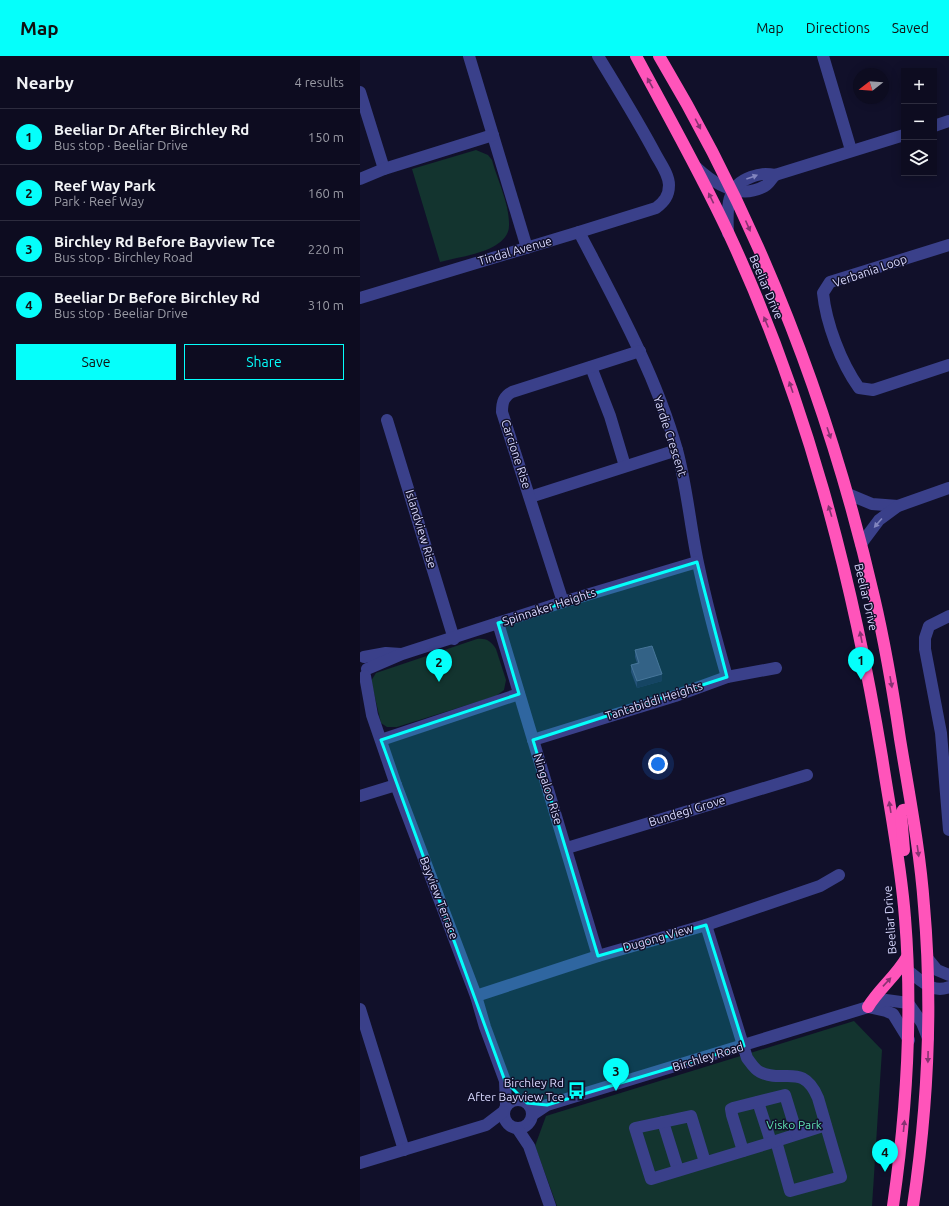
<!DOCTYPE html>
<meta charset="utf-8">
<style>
body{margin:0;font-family:Ubuntu,sans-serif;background:#1b1a2d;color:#f1f3f6}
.controls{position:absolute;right:12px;top:12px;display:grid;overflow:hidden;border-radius:0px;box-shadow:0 2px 10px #0003}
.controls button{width:36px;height:36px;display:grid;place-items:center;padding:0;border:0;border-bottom:1px solid #2d2c3e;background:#0d0c20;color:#f1f3f6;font:20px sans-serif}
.compass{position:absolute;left:493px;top:12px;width:36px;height:36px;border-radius:50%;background:#0d0c20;box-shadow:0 2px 10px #0003;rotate:253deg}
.you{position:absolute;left:298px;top:708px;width:14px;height:14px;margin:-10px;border:3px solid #fff;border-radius:50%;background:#1a73e8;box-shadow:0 0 0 6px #1a73e833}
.badge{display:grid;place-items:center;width:26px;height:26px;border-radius:50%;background:#05fffb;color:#111;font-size:13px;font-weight:700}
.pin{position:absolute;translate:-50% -33px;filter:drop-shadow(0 1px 2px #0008)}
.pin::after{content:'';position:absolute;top:21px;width:14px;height:12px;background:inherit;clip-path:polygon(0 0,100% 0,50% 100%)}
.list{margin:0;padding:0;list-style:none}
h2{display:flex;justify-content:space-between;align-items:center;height:52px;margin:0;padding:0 16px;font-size:17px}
h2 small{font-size:13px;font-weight:400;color:#9a9ba5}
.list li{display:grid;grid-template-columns:26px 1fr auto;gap:12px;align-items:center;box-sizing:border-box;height:56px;padding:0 16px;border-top:1px solid #2d2c3e}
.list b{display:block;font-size:15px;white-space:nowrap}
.list p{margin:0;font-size:13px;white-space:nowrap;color:#9a9ba5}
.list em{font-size:13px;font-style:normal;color:#9a9ba5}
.actions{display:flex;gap:8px;padding:12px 16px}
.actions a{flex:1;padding:9px 0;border:1px solid #05fffb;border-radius:0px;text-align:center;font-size:14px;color:#05fffb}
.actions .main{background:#05fffb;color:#111}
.icon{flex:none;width:22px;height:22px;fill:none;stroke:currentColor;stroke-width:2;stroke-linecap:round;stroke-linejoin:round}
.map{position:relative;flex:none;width:589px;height:1150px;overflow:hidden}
header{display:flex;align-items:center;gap:24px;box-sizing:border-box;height:56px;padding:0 20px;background:#05fffb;color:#111}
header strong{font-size:19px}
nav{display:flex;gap:22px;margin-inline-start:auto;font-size:14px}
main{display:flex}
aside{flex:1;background:#0d0c20}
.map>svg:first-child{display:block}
</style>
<header>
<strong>Map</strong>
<nav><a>Map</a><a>Directions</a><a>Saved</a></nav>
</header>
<main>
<aside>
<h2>Nearby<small>4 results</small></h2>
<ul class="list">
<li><span class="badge">1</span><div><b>Beeliar Dr After Birchley Rd</b><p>Bus stop · Beeliar Drive</p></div><em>150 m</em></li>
<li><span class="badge">2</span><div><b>Reef Way Park</b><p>Park · Reef Way</p></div><em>160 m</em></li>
<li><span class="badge">3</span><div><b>Birchley Rd Before Bayview Tce</b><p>Bus stop · Birchley Road</p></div><em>220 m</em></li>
<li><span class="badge">4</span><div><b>Beeliar Dr Before Birchley Rd</b><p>Bus stop · Beeliar Drive</p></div><em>310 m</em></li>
</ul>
<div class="actions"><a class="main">Save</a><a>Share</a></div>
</aside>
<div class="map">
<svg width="589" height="1150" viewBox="0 0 589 1150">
<rect width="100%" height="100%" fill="#11102a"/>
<g fill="#13342f">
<path d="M 116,94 L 128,99 L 132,104 C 137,123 150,149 149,170 C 149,178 143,185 136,189 C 120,199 98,201 80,206 L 52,113 Z"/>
<path d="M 117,583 C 126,582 131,585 136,593 L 146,624 L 144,634 L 136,640 L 37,671 L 27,671 L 21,667 L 11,625 L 16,617 Z"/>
<path d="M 494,965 L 522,994 L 512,1150 L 197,1150 L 175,1090 L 186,1060 Z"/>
</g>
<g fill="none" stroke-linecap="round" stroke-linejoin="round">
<g stroke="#3a408a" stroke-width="12">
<path d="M 109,0 L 167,192"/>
<path d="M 463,0 L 491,94"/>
<path d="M 0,36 L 24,113"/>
<path d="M 574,70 L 589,65"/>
<path d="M 336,111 C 354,128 380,144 405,130 C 409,128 412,122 415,119"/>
<path d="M 0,123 L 24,113 L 133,79"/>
<path d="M 219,176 C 256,247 295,317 317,394 C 327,431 330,469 338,507 C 346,545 356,583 367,621"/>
<path d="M 368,177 C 367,154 365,130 391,121 C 400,118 405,117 415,119 L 544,79"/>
<path d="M 589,189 L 470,226 L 463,237 C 466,267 481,307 499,332 L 513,334 L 589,309"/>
<path d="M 0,242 L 219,176 L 296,152 C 304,146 309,140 309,129 C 309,119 301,108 296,99 C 278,65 258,33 238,0"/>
<path d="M 231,311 L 250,360 L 265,410"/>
<path d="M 27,364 L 94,583"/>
<path d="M 488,438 L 512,448 L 538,450"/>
<path d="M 170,441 L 317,394"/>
<path d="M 501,488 L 519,464 L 538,450 L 589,432"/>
<path d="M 203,546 L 142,356 C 142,346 144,340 152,336 L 280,295"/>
<path d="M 589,560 L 569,570 L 565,582 L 565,593 L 581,677 L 589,774"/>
<path d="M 138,567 L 238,900"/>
<path d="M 4,601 L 26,597 L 41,598"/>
<path d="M 7,613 L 42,598 L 203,546 L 337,506"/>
<path d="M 5,620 L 12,659 L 36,729 L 116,940 L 125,971 L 145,1025 L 146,1049"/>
<path d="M 21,684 L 159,638"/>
<path d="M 173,684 L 315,640 L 367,621 L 416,612"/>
<path d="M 0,740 L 36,729"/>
<path d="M 207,792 L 447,719"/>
<path d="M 346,869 L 387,1002 C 391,1007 394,1013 400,1016 C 424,1028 443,1006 458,1042 L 481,1121 L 430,1135 L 416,1085 L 466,1069"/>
<path d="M 568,903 L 577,914 L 589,919"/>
<path d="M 548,915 C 561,924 572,938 589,931"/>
<path d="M 116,940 L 238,900 L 346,869 L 460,830 L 479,819"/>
<path d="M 508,951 L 526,955 L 533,958 L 549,984"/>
<path d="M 0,953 L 44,1094"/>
<circle cx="158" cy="1058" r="14"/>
<path d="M 398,1046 L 411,1086"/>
<path d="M 172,1059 L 187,1049 L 508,951 L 526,944 L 548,947 L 562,967 L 568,982"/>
<path d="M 303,1066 L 318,1114"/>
<path d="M 157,1072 L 169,1090 L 190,1150"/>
<path d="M 383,1095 L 372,1059 L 371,1053 L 373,1052 L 425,1039 L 437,1078"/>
<path d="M 345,1106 L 331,1060 L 275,1072 L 291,1123 L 416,1085"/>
<path d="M 0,1107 L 126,1069 L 143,1056"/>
</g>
<g stroke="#ff54ba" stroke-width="12">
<path d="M 276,0 C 307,58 340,116 368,176 C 446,343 492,520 522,701 C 530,754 541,808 545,862 C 553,960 547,1053 533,1150"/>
<path d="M 299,0 C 399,167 470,351 514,541 C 525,588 533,635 540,683 C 549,738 560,794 564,850 C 573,952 568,1049 553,1150"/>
<path d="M 544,794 L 541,758 L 543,754 L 551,753"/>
<path d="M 508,951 C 519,933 536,920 547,901"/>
</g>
</g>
<path fill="#2c2859" d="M 275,594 L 302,625 L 277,632 L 271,616 L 271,609 L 277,607 L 275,601 Z"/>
<path fill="#19173e" d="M 302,618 L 302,625 L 277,632 L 277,625 Z"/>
<path fill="#3f3b6a" stroke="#575482" d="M 292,590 L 302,618 L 277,625 L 271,609 L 279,607 L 275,594 Z"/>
<defs><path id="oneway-solid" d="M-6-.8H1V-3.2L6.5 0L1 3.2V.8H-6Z"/></defs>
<g fill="#883272">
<use href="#oneway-solid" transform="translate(290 27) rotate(-119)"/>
<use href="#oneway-solid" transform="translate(338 68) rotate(62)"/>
<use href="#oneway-solid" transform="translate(351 142) rotate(-116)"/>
<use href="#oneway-solid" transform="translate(388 170) rotate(66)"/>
<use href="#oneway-solid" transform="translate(406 266) rotate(-113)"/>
<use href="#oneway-solid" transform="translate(431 331) rotate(-109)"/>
<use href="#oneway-solid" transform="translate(469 377) rotate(71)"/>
<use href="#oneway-solid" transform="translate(470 455) rotate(-107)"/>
<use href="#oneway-solid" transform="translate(501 581) rotate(-101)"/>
<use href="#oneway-solid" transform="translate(531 626) rotate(80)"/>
<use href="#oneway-solid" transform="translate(530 751) rotate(-99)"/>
<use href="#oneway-solid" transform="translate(558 795) rotate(82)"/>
<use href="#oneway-solid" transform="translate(527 926) rotate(-47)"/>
<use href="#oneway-solid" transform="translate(568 1001) rotate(91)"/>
<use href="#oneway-solid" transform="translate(544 1070) rotate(-84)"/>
</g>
<g fill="#8285bf">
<use href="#oneway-solid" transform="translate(392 121) rotate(-20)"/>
<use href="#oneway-solid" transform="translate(518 467) rotate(131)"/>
</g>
<path fill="#05fffb" fill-opacity="0.2" stroke="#05fffb" stroke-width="3" stroke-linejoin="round" d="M 337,506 L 367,621 L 173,684 L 238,900 L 346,869 L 384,990 L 187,1049 L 167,1047 L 145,1025 L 21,684 L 159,638 L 138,567 Z"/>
<defs>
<symbol id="bus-bare" viewBox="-9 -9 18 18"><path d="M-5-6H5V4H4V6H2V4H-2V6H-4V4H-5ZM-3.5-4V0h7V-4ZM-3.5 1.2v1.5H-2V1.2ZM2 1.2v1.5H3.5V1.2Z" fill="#05fffb" stroke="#11102a" stroke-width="2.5" paint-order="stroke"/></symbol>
</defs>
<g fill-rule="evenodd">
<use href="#bus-bare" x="204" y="1022" width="25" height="25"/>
</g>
<g text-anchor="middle" stroke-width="3" stroke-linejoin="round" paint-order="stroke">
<g font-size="12" fill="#d9d9ff" stroke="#11102a">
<text transform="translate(155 195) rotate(-16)" y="4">Tindal Avenue</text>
<text transform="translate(510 215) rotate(-19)" y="4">Verbania Loop</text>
<text transform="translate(406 231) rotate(67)" y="4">Beeliar Drive</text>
<text transform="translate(310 380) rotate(72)" y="4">Yardie Crescent</text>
<text transform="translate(156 398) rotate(72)" y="4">Carcione Rise</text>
<text transform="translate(61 473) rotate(73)" y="4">Islandview Rise</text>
<text transform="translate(506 541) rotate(77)" y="4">Beeliar Drive</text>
<text transform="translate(189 551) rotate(-18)" y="4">Spinnaker Heights</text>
<text transform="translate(294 645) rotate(-18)" y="4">Tantabiddi Heights</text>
<text transform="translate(188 733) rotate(73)" y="4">Ningaloo Rise</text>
<text transform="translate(327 755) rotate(-17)" y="4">Bundegi Grove</text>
<text transform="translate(79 842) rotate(69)" y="4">Bayview Terrace</text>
<text transform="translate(530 864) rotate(-94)" y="4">Beeliar Drive</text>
<text transform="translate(298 882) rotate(-16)" y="4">Dugong View</text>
<text transform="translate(348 1001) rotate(-17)" y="4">Birchley Road</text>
</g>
<g font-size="12" fill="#d9d9ff" stroke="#11102a" text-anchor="end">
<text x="204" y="1031">Birchley Rd<tspan x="204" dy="14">After Bayview Tce</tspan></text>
</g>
<g font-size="12" fill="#60e4b4" stroke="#11102a">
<text x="434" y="1073">Visko Park</text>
</g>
</g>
</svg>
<div class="controls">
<button>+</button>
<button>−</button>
<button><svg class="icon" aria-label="layers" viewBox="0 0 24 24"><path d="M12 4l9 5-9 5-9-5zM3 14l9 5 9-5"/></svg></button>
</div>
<svg class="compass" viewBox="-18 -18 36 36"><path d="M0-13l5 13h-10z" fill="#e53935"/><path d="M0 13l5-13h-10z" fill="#9a9ba5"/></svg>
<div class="you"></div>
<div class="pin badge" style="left:501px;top:624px">1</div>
<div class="pin badge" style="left:79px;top:626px">2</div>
<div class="pin badge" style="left:256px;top:1035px">3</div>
<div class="pin badge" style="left:525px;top:1116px">4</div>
</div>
</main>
